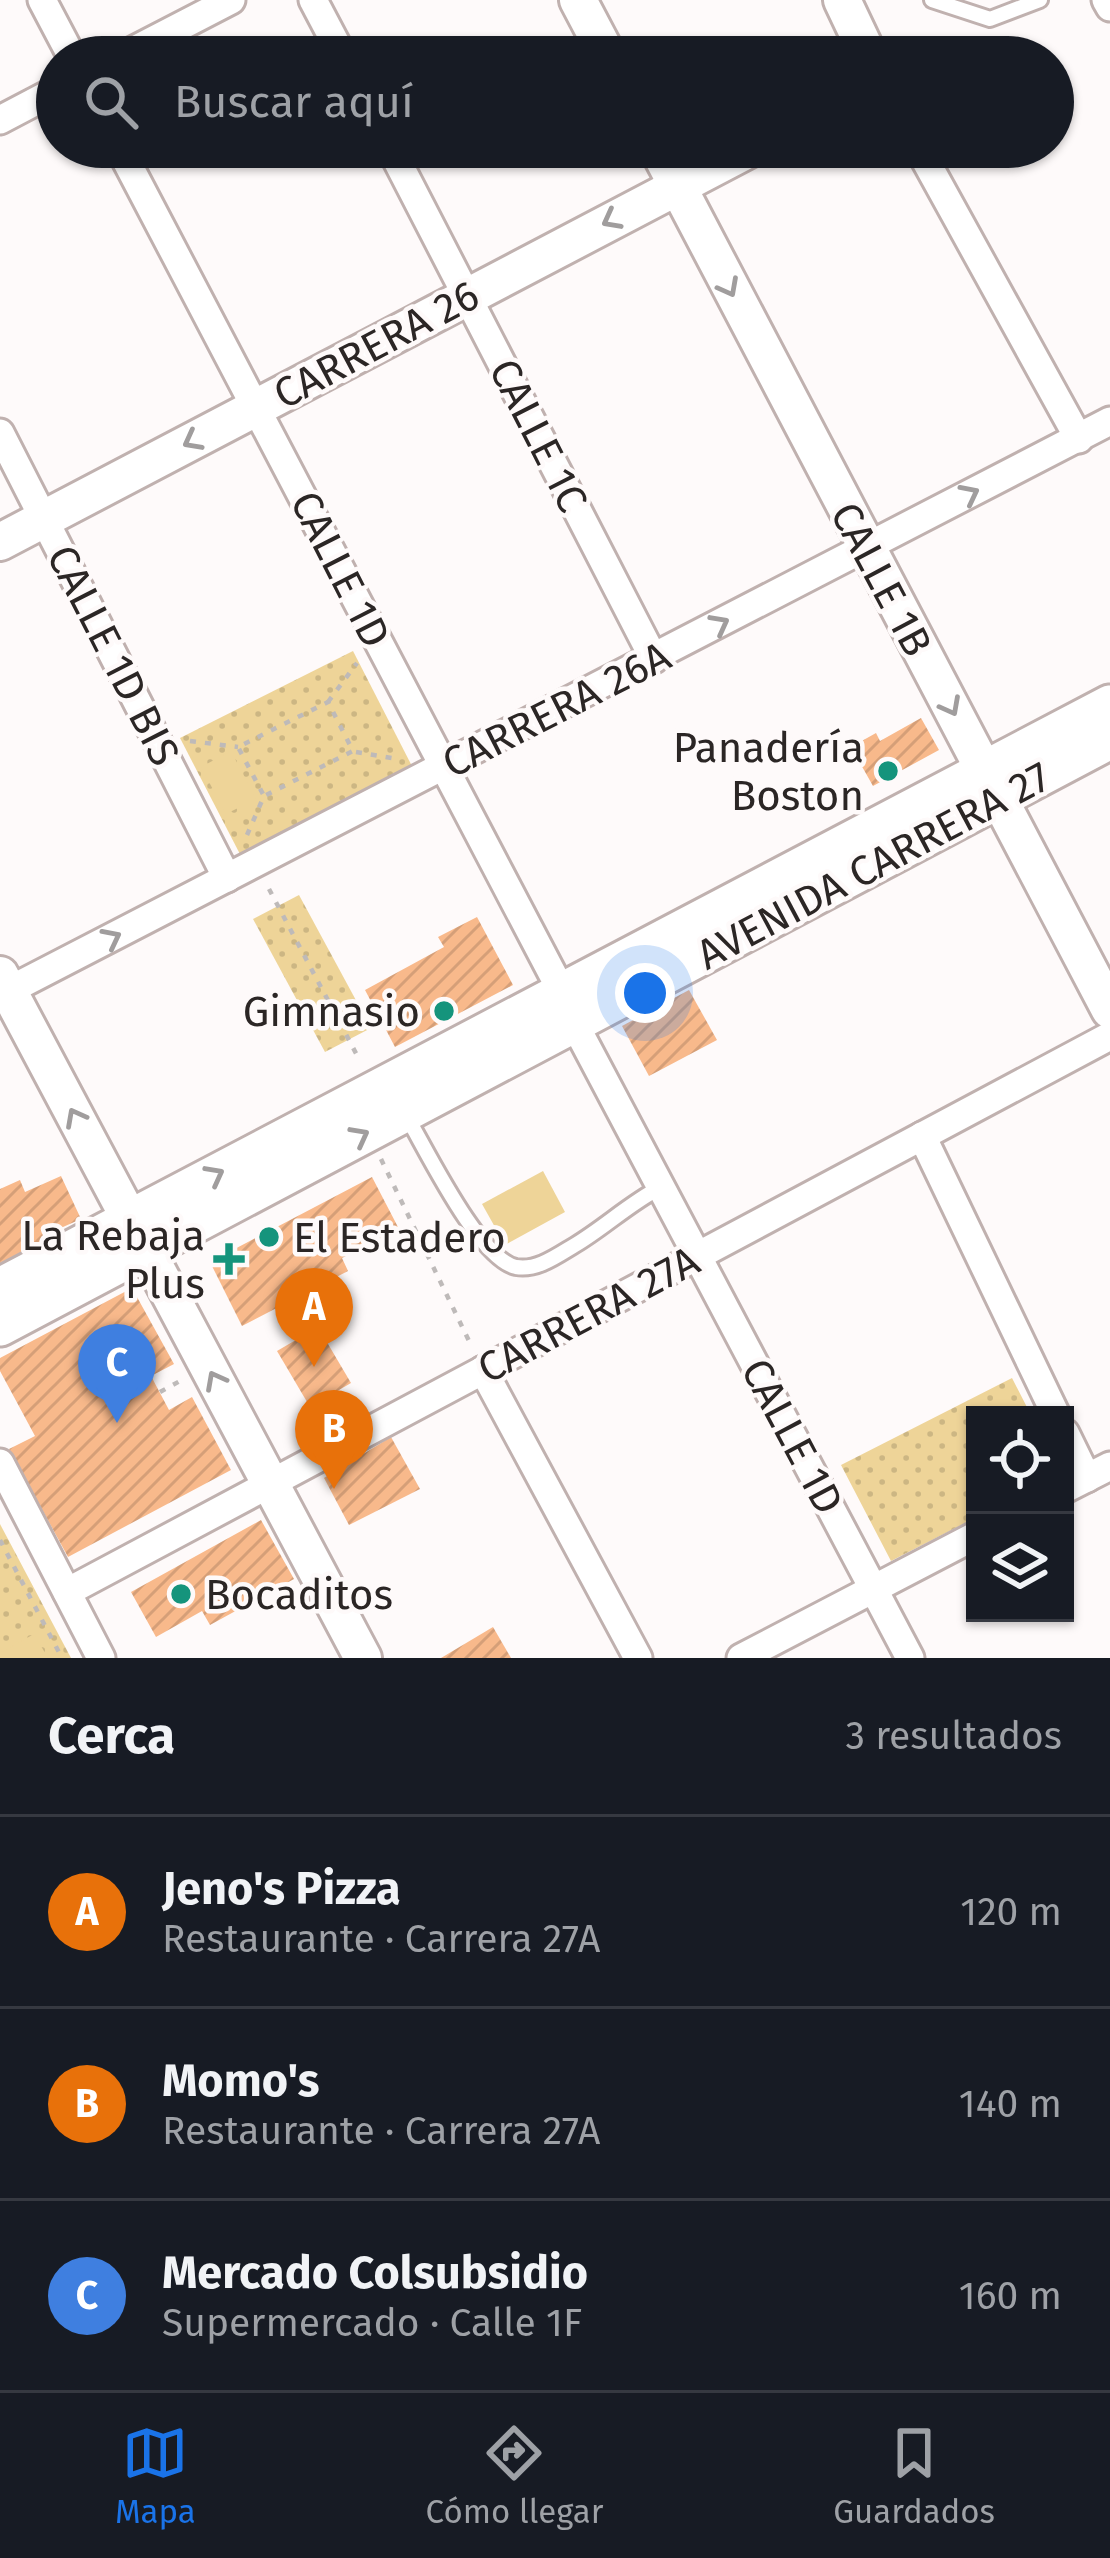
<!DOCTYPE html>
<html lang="es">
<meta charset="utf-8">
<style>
body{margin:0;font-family:"Fira Sans",sans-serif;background:#242831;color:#f1f3f6}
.controls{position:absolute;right:36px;bottom:36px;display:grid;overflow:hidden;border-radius:0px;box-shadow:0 3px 9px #0004}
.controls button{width:108px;height:108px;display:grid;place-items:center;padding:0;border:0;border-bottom:3px solid #363941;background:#171b24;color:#f1f3f6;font:60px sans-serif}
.you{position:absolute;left:645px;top:993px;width:42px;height:42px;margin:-30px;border:9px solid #fff;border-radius:50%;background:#1a73e8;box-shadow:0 0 0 18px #1a73e833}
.badge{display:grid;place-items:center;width:78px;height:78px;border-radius:50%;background:#1a73e8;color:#fff;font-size:39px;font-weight:700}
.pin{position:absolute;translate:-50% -99px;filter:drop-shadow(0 3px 6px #0008)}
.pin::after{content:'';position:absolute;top:63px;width:42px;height:36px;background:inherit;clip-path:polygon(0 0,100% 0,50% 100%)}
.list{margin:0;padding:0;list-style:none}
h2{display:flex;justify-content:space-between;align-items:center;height:156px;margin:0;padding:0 48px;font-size:51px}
h2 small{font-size:39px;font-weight:400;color:#9ea1a6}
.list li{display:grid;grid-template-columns:78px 1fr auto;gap:36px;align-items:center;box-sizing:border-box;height:192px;padding:0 48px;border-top:3px solid #363941}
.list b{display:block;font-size:45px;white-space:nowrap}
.list p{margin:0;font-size:39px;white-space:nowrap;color:#9ea1a6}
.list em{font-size:39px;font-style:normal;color:#9ea1a6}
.icon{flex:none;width:66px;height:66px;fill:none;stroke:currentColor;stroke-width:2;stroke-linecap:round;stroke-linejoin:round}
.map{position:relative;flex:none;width:1110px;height:1658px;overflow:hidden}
.search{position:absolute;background:#171b24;box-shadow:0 3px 9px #0004;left:36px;right:36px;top:36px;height:132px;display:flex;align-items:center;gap:30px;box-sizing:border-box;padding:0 42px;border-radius:66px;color:#9ea1a6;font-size:45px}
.sheet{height:732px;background:#171b24}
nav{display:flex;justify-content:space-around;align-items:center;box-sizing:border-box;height:168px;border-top:3px solid #363941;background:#171b24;font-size:33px;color:#9ea1a6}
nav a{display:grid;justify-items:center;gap:6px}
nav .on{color:#1a73e8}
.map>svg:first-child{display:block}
</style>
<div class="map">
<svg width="1110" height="1658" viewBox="0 0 1110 1658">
<defs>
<pattern id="green-dots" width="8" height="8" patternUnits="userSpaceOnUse" patternTransform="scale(3)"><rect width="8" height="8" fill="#eed498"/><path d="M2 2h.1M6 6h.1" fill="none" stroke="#ccb683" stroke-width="1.8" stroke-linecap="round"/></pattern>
<pattern id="building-hatch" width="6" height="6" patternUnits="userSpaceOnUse" patternTransform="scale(3)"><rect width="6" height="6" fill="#f8b98b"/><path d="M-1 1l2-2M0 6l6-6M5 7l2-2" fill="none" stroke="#d59f78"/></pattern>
</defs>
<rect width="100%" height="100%" fill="#fefafa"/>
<g fill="url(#green-dots)">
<path d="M 353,651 L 415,772 L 243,860 L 180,738 Z"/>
<path d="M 299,895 L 371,1028 L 325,1052 L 253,919 Z"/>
<path d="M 1012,1378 L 1031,1415 L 975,1415 L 975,1518 L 891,1561 L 841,1465 Z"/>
<path d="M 0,1524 L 71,1658 L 0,1658 Z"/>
</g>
<g fill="#eed498">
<path d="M 231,751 L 256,799 L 226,814 L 201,767 Z"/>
<path d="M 543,1171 L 565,1212 L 505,1245 L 482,1204 Z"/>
<path d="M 34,1634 L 48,1658 L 0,1658 L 0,1653 Z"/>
</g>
<g fill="url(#building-hatch)">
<path d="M 921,718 L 939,750 L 873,786 L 851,747 L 876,733 L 880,741 Z"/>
<path d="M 477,917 L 513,985 L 395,1047 L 365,990 L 444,947 L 438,937 Z"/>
<path d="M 689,990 L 717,1040 L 649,1076 L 622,1026 Z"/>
<path d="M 61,1176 L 81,1219 L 45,1235 L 49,1244 L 0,1267 L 0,1189 L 20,1180 L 25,1192 Z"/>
<path d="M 372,1177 L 399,1229 L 342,1258 L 348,1271 L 242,1326 L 210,1262 Z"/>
<path d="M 132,1288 L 174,1364 L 151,1376 L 169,1410 L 192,1397 L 231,1470 L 68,1557 L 9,1449 L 35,1436 L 0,1371 L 0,1358 Z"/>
<path d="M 318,1327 L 351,1383 L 310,1407 L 277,1351 Z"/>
<path d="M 391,1437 L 420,1489 L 349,1525 L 324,1478 Z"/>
<path d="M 261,1520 L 294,1579 L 210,1625 L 202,1611 L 156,1637 L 131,1592 Z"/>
<path d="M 493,1627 L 511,1658 L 441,1658 Z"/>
</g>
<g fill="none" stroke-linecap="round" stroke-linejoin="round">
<defs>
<g id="service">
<path d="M 932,0 L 990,19 L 1040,0"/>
<path d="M 407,1117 C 427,1151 479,1259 516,1267 C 537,1271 558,1255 575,1245 C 605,1227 630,1203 661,1187"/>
</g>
<g id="minor">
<path d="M 42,0 L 72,57"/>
<path d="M 313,0 L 343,57"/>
<path d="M 1106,0 L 1110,7"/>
<path d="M 121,57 L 231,0"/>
<path d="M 0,120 L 57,90"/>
<path d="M 119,147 L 562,992"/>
<path d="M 390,147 L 654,659"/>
<path d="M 918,147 L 1079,439"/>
<path d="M 0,433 L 227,878"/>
<path d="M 0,995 L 1110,421"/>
<path d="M 574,1023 L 910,1658"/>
<path d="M 922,1136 L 1056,1415"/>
<path d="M 483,1370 L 638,1658"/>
<path d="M 1065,1433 L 1087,1478"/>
<path d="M 0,1463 L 101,1658"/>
<path d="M 1065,1489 L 1110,1466"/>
<path d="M 67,1592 L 1110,1036"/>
<path d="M 741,1658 L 975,1536"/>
</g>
<g id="tertiary">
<path d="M 578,0 L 608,57"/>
<path d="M 842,0 L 869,57"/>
<path d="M 657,147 L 1110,1010"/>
<path d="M 0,542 L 753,147"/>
<path d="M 0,975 L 363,1658"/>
</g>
<g id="secondary">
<path d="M 0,1288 L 1110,705"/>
<path d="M 0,1326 L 1110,739"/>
</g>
</defs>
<use href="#service" stroke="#c0b1af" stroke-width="20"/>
<use href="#minor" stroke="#c0b1af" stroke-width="33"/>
<use href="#tertiary" stroke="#c0b1af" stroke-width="42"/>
<use href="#secondary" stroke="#c0b1af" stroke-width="45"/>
<g stroke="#bebab9" stroke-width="4.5" stroke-dasharray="6 9" stroke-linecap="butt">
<path d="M 328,702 L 357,663"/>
<path d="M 190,741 L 238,747"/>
<path d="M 356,752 L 398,759"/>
<path d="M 247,835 L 264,796 L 353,751 L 328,702 L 238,747 L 264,796"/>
<path d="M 269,889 L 359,1059"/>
<path d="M 381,1159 L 470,1343"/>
<path d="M 160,1392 L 180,1381"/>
<path d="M 0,1540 L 62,1658"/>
</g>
<use href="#service" stroke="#fff" stroke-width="14"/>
<use href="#minor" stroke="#fff" stroke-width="27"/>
<use href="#tertiary" stroke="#fff" stroke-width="36"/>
<use href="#secondary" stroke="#fff" stroke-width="39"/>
</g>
<defs><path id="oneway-chevron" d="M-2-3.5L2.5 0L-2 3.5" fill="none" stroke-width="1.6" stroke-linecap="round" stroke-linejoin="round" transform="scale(3)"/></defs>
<g stroke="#a09d9d">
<use href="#oneway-chevron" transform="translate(611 220) rotate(152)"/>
<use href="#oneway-chevron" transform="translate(729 288) rotate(62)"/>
<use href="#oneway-chevron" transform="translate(192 441) rotate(152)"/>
<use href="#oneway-chevron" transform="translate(970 494) rotate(-27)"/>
<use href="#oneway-chevron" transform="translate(720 624) rotate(-28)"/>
<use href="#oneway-chevron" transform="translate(951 707) rotate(62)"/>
<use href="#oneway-chevron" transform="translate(112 938) rotate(-27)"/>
<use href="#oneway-chevron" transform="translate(75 1117) rotate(-118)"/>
<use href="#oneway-chevron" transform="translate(360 1136) rotate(-28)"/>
<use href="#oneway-chevron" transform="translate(215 1175) rotate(-28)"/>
<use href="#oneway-chevron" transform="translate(215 1380) rotate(-118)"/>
</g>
<g fill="#15947c" stroke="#fefafa" stroke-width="4.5">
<circle cx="888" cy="771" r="12"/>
<circle cx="444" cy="1011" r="12"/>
<circle cx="269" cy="1237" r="12"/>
<path d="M223 1241h12v12h12v12h-12v12h-12v-12h-12v-12h12z"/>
<circle cx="181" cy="1594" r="12"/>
</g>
<g text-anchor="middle" stroke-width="9" stroke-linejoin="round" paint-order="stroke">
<g font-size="42" fill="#2b2625" stroke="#fefafa">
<text transform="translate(376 344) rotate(-28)" y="15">CARRERA 26</text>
<text transform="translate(539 435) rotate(63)" y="15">CALLE 1C</text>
<text transform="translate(341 569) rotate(63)" y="15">CALLE 1D</text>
<text transform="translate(882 579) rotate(62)" y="15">CALLE 1B</text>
<text transform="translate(114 655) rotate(63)" y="15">CALLE 1D BIS</text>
<text transform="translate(556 709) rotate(-27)" y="15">CARRERA 26A</text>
<text transform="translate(873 865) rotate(-28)" y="15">AVENIDA CARRERA 27</text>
<text transform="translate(588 1314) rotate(-28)" y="15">CARRERA 27A</text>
<text transform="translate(793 1436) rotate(62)" y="15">CALLE 1D</text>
</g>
<g font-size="42" fill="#2b2625" stroke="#fefafa" text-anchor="end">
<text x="864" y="762">Panadería<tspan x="864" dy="48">Boston</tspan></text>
<text x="420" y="1026">Gimnasio</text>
<text x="205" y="1250">La Rebaja<tspan x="205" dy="48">Plus</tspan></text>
<text x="293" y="1252" text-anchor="start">El Estadero</text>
<text x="205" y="1609" text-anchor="start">Bocaditos</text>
</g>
</g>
</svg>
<div class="controls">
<button><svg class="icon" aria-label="locate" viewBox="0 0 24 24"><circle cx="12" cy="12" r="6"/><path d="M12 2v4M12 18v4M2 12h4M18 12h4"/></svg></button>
<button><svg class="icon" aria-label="layers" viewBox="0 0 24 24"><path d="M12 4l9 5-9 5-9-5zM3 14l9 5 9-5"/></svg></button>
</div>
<div class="you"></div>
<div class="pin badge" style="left:314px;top:1367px;background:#e8710a">A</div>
<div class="pin badge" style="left:334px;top:1489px;background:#e8710a">B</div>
<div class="pin badge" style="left:117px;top:1423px;background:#3f7fe0">C</div>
<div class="search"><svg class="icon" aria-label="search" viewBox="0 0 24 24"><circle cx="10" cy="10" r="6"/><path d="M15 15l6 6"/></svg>Buscar aquí</div>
</div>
<section class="sheet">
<h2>Cerca<small>3 resultados</small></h2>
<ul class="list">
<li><span class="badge" style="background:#e8710a">A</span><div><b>Jeno's Pizza</b><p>Restaurante · Carrera 27A</p></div><em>120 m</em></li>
<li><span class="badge" style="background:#e8710a">B</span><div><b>Momo's</b><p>Restaurante · Carrera 27A</p></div><em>140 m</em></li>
<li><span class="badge" style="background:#3f7fe0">C</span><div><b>Mercado Colsubsidio</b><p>Supermercado · Calle 1F</p></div><em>160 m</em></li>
</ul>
</section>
<nav>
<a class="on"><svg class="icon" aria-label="map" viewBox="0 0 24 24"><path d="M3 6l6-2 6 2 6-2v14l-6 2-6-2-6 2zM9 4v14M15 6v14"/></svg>Mapa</a>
<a><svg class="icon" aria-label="directions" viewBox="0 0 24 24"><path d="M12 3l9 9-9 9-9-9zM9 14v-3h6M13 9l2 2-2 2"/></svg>Cómo llegar</a>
<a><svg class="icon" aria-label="saved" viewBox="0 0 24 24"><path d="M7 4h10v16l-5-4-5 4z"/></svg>Guardados</a>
</nav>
